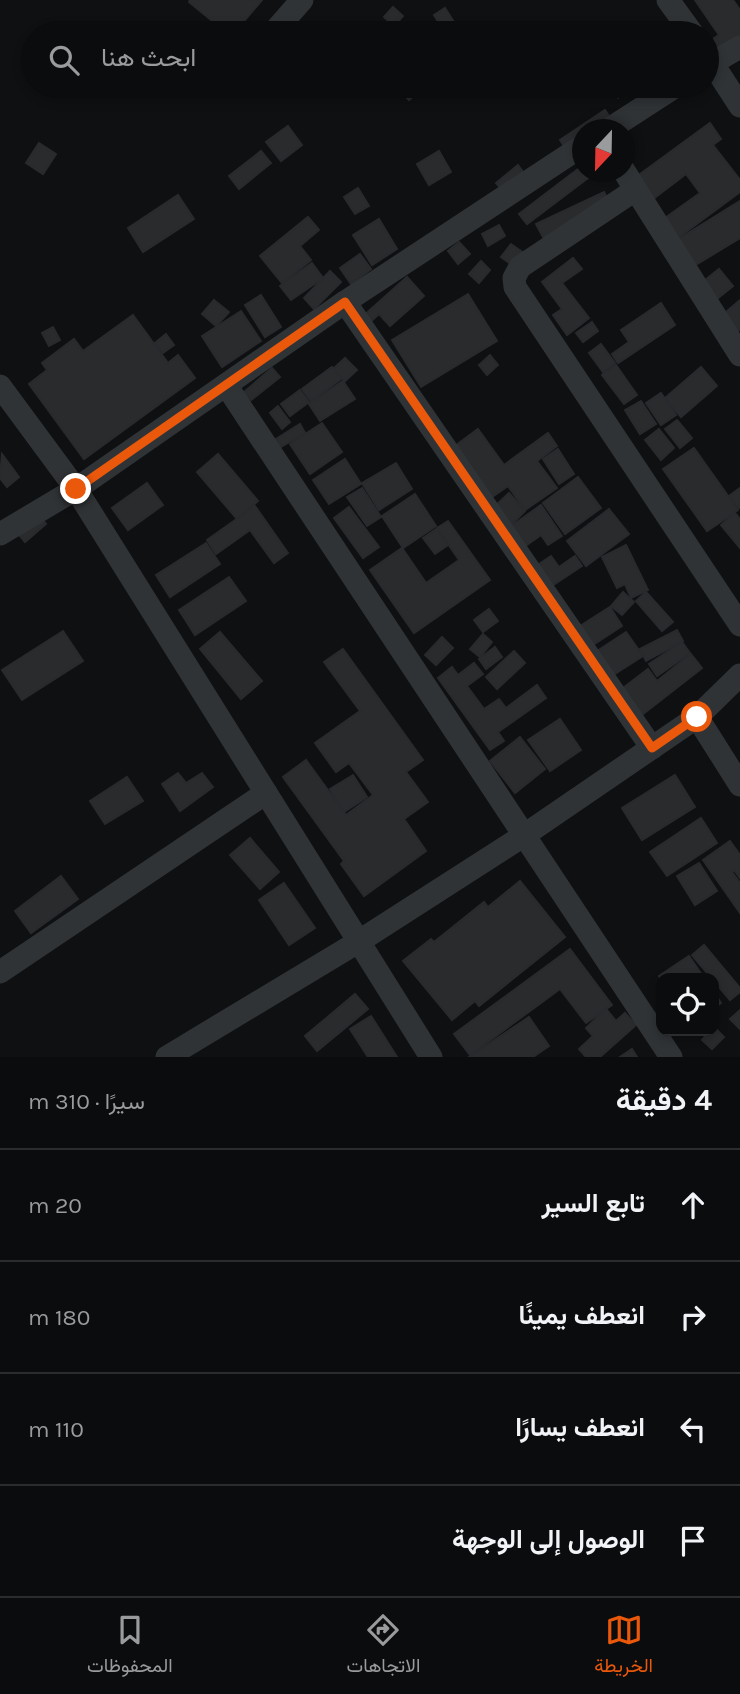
<!DOCTYPE html>
<html lang="ar">
<meta charset="utf-8">
<style>
body{margin:0;font-family:Karla,Vazirmatn,sans-serif;background:#191a1b;color:#f1f3f6;direction:rtl}
.controls{position:absolute;right:21px;bottom:21px;display:grid;overflow:hidden;border-radius:14px;box-shadow:0 4px 10px #0003}
.controls button{width:63px;height:63px;display:grid;place-items:center;padding:0;border:0;border-bottom:2px solid #2b2c2e;background:#0b0c0d;color:#f1f3f6;font:35px sans-serif}
.compass{position:absolute;left:572px;top:119px;width:63px;height:63px;border-radius:50%;background:#0b0c0d;box-shadow:0 4px 10px #0003;rotate:202deg}
.stop{position:absolute;width:21px;height:21px;margin:-16px;border:5px solid #ea580c;border-radius:50%;background:#fff}
.stop.end{background:#ea580c;border-color:#fff;box-shadow:0 2px 7px #0008}
.list{margin:0;padding:0;list-style:none}
h2{display:flex;justify-content:space-between;align-items:center;height:91px;margin:0;padding:0 28px;font-size:30px}
h2 small{font-size:23px;font-weight:400;color:#9a9b9d}
.list li{display:grid;grid-template-columns:46px 1fr auto;gap:21px;align-items:center;box-sizing:border-box;height:112px;padding:0 28px;border-top:2px solid #2b2c2e}
.list b{display:block;font-size:26px;white-space:nowrap}
.list em{font-size:23px;font-style:normal;color:#9a9b9d}
.icon{flex:none;width:38px;height:38px;fill:none;stroke:currentColor;stroke-width:2;stroke-linecap:round;stroke-linejoin:round}
.map{position:relative;flex:none;width:740px;height:1057px;overflow:hidden;direction:ltr}
.search{position:absolute;background:#0b0c0d;box-shadow:0 4px 10px #0003;left:21px;right:21px;top:21px;height:77px;display:flex;align-items:center;gap:18px;box-sizing:border-box;padding:0 24px;border-radius:38px;color:#9a9b9d;font-size:26px}
.sheet{height:539px;background:#0b0c0d}
nav{display:flex;justify-content:space-around;align-items:center;box-sizing:border-box;height:98px;border-top:2px solid #2b2c2e;background:#0b0c0d;font-size:19px;color:#9a9b9d}
nav a{display:grid;justify-items:center;gap:4px}
nav .on{color:#ea580c}
.map>svg:first-child{display:block}
</style>
<div class="map">
<svg width="740" height="1057" viewBox="0 0 740 1057">
<rect width="100%" height="100%" fill="#0f1011"/>
<g fill="#2a2b2d" stroke="#292a2d" stroke-width="2">
<path d="M 190,0 L 262,0 L 234,33 L 227,33 L 189,2 Z"/>
<path d="M 695,0 L 733,0 L 740,10 L 740,43 L 721,56 L 711,40 L 719,35 Z"/>
<path d="M 393,7 L 403,16 L 394,26 L 384,17 Z"/>
<path d="M 445,8 L 461,33 L 445,33 L 434,15 Z"/>
<path d="M 405,86 L 414,86 L 419,91 L 409,100 L 400,90 Z"/>
<path d="M 609,86 L 624,86 L 628,91 L 618,98 Z"/>
<path d="M 605,110 L 611,119 L 595,130 L 582,130 L 582,138 L 566,149 L 560,140 Z"/>
<path d="M 710,123 L 721,139 L 713,145 L 740,180 L 740,192 L 679,237 L 665,218 L 700,193 L 686,174 L 649,202 L 632,180 Z"/>
<path d="M 288,126 L 302,145 L 281,161 L 266,142 Z"/>
<path d="M 39,143 L 56,154 L 43,174 L 26,163 Z"/>
<path d="M 624,144 L 633,153 L 624,159 Z"/>
<path d="M 261,151 L 271,163 L 239,189 L 229,176 Z"/>
<path d="M 439,151 L 451,172 L 429,185 L 417,164 Z"/>
<path d="M 518,165 L 526,176 L 505,193 L 496,183 Z"/>
<path d="M 582,166 L 582,172 L 596,172 L 527,224 L 519,214 Z"/>
<path d="M 358,188 L 369,206 L 355,214 L 344,197 Z"/>
<path d="M 604,192 L 612,208 L 544,239 L 536,224 Z"/>
<path d="M 178,195 L 194,219 L 143,252 L 128,228 Z"/>
<path d="M 740,201 L 740,238 L 694,266 L 677,240 Z"/>
<path d="M 308,217 L 319,230 L 300,246 L 311,260 L 282,283 L 260,256 Z"/>
<path d="M 379,219 L 397,249 L 372,265 L 353,235 Z"/>
<path d="M 499,225 L 505,236 L 488,246 L 482,234 Z"/>
<path d="M 459,242 L 470,254 L 458,264 L 448,251 Z"/>
<path d="M 511,244 L 525,254 L 515,267 L 501,257 Z"/>
<path d="M 360,254 L 371,269 L 351,284 L 340,268 Z"/>
<path d="M 573,258 L 582,269 L 562,283 L 589,318 L 567,335 L 553,315 L 562,309 L 542,282 Z"/>
<path d="M 481,261 L 490,270 L 479,283 L 469,274 Z"/>
<path d="M 312,263 L 323,278 L 291,300 L 280,286 Z"/>
<path d="M 719,269 L 733,286 L 713,302 L 699,285 Z"/>
<path d="M 330,271 L 341,282 L 314,309 L 304,298 Z"/>
<path d="M 407,277 L 424,296 L 390,326 L 379,314 L 368,324 L 362,317 Z"/>
<path d="M 468,294 L 497,341 L 421,387 L 392,340 Z"/>
<path d="M 261,295 L 281,327 L 265,337 L 245,305 Z"/>
<path d="M 214,300 L 229,312 L 216,326 L 202,314 Z"/>
<path d="M 740,300 L 740,329 L 735,334 L 720,317 Z"/>
<path d="M 661,303 L 675,325 L 618,363 L 612,354 L 629,342 L 621,330 Z"/>
<path d="M 241,311 L 261,341 L 222,367 L 202,336 Z"/>
<path d="M 133,315 L 168,363 L 178,355 L 195,378 L 84,459 L 29,384 L 47,370 L 42,363 L 74,339 L 83,351 Z"/>
<path d="M 592,322 L 598,331 L 583,342 L 576,333 Z"/>
<path d="M 53,327 L 60,340 L 49,346 L 42,333 Z"/>
<path d="M 166,334 L 174,345 L 163,353 L 155,343 Z"/>
<path d="M 601,344 L 615,363 L 603,372 L 589,353 Z"/>
<path d="M 490,355 L 498,365 L 487,375 L 479,365 Z"/>
<path d="M 345,358 L 357,370 L 345,381 L 333,369 Z"/>
<path d="M 616,365 L 637,395 L 624,404 L 602,375 Z"/>
<path d="M 332,367 L 341,379 L 311,401 L 302,389 Z"/>
<path d="M 701,367 L 717,386 L 681,417 L 665,398 Z"/>
<path d="M 272,368 L 280,377 L 251,400 L 244,392 Z"/>
<path d="M 343,381 L 355,399 L 320,421 L 309,404 Z"/>
<path d="M 300,390 L 309,402 L 290,416 L 281,404 Z"/>
<path d="M 661,393 L 676,415 L 661,425 L 646,403 Z"/>
<path d="M 641,401 L 656,424 L 640,434 L 625,410 Z"/>
<path d="M 278,406 L 290,422 L 282,429 L 270,413 Z"/>
<path d="M 677,420 L 692,438 L 680,448 L 665,429 Z"/>
<path d="M 322,423 L 342,452 L 310,474 L 290,444 Z"/>
<path d="M 300,424 L 305,433 L 281,447 L 276,439 Z"/>
<path d="M 478,429 L 504,465 L 548,433 L 557,446 L 537,461 L 557,488 L 525,510 L 508,486 L 492,497 L 455,446 Z"/>
<path d="M 659,429 L 674,448 L 661,460 L 645,440 Z"/>
<path d="M 694,448 L 738,510 L 707,531 L 663,469 Z"/>
<path d="M 558,449 L 574,474 L 559,484 L 543,459 Z"/>
<path d="M 2,454 L 19,477 L 7,487 L 0,478 Z"/>
<path d="M 218,454 L 258,501 L 237,519 L 197,472 Z"/>
<path d="M 345,459 L 361,484 L 329,504 L 313,480 Z"/>
<path d="M 396,463 L 412,489 L 379,510 L 362,483 Z"/>
<path d="M 578,477 L 601,508 L 565,534 L 543,503 Z"/>
<path d="M 147,483 L 163,505 L 128,530 L 112,508 Z"/>
<path d="M 362,488 L 381,517 L 367,526 L 347,497 Z"/>
<path d="M 740,488 L 740,507 L 739,508 L 729,496 Z"/>
<path d="M 509,493 L 525,511 L 510,526 L 493,508 Z"/>
<path d="M 415,494 L 436,526 L 403,548 L 382,516 Z"/>
<path d="M 541,505 L 562,536 L 548,545 L 541,535 L 524,547 L 510,527 Z"/>
<path d="M 255,506 L 288,553 L 274,563 L 250,530 L 216,554 L 207,540 Z"/>
<path d="M 349,507 L 379,547 L 363,558 L 334,518 Z"/>
<path d="M 609,509 L 629,534 L 586,566 L 567,541 Z"/>
<path d="M 37,513 L 46,524 L 25,542 L 15,530 Z"/>
<path d="M 735,513 L 740,519 L 740,548 L 721,525 Z"/>
<path d="M 448,521 L 490,580 L 414,633 L 370,570 L 402,548 L 426,583 L 459,560 L 437,528 Z"/>
<path d="M 436,529 L 448,545 L 435,554 L 423,538 Z"/>
<path d="M 206,543 L 220,564 L 170,597 L 156,575 Z"/>
<path d="M 626,545 L 648,590 L 631,598 L 625,584 L 617,588 L 602,557 Z"/>
<path d="M 551,556 L 559,567 L 575,556 L 582,566 L 550,587 L 536,566 Z"/>
<path d="M 229,577 L 246,601 L 195,635 L 179,610 Z"/>
<path d="M 623,592 L 634,602 L 622,615 L 611,606 Z"/>
<path d="M 646,592 L 673,622 L 662,631 L 636,601 Z"/>
<path d="M 610,607 L 622,626 L 590,647 L 577,628 Z"/>
<path d="M 489,609 L 498,621 L 483,632 L 474,620 Z"/>
<path d="M 677,630 L 683,641 L 646,661 L 640,649 Z"/>
<path d="M 63,631 L 83,661 L 22,700 L 2,670 Z"/>
<path d="M 220,632 L 262,681 L 241,699 L 200,649 Z"/>
<path d="M 626,632 L 643,656 L 607,679 L 591,655 Z"/>
<path d="M 483,634 L 492,642 L 480,657 L 470,649 Z"/>
<path d="M 442,637 L 453,648 L 436,665 L 425,655 Z"/>
<path d="M 682,642 L 690,653 L 657,676 L 649,664 Z"/>
<path d="M 495,647 L 502,657 L 486,669 L 479,659 Z"/>
<path d="M 343,649 L 423,760 L 406,772 L 428,802 L 404,819 L 426,851 L 364,896 L 341,864 L 344,861 L 283,777 L 306,760 L 346,815 L 373,795 L 349,763 L 336,772 L 315,743 L 360,711 L 324,662 Z"/>
<path d="M 514,651 L 525,663 L 497,689 L 486,677 Z"/>
<path d="M 691,654 L 702,668 L 634,721 L 614,695 L 648,669 L 657,681 Z"/>
<path d="M 474,663 L 483,674 L 467,686 L 484,709 L 499,699 L 506,708 L 537,685 L 546,698 L 498,732 L 504,741 L 490,750 L 438,678 L 452,667 L 458,675 Z"/>
<path d="M 560,719 L 581,750 L 550,771 L 528,740 Z"/>
<path d="M 520,737 L 545,769 L 515,793 L 490,761 Z"/>
<path d="M 178,773 L 186,783 L 202,773 L 213,787 L 180,811 L 162,784 Z"/>
<path d="M 353,775 L 367,797 L 344,812 L 330,789 Z"/>
<path d="M 675,775 L 695,807 L 642,840 L 622,808 Z"/>
<path d="M 127,777 L 143,801 L 105,824 L 90,801 Z"/>
<path d="M 701,818 L 717,843 L 667,876 L 650,852 Z"/>
<path d="M 250,838 L 279,872 L 260,889 L 230,855 Z"/>
<path d="M 730,841 L 740,855 L 740,878 L 734,870 L 732,872 L 740,883 L 740,913 L 703,860 Z"/>
<path d="M 699,863 L 717,891 L 695,905 L 677,876 Z"/>
<path d="M 61,876 L 78,899 L 31,933 L 15,911 Z"/>
<path d="M 520,881 L 565,937 L 479,1006 L 475,1001 L 452,1020 L 403,961 L 431,939 L 434,942 L 484,902 L 488,907 Z"/>
<path d="M 284,883 L 315,928 L 289,945 L 259,900 Z"/>
<path d="M 704,945 L 740,988 L 740,992 L 730,1000 L 692,955 Z"/>
<path d="M 570,949 L 612,1005 L 586,1023 L 560,989 L 470,1055 L 454,1034 Z"/>
<path d="M 689,956 L 704,978 L 661,979 L 659,976 Z"/>
<path d="M 714,992 L 721,1003 L 714,1008 Z"/>
<path d="M 355,994 L 368,1009 L 317,1051 L 305,1036 Z"/>
<path d="M 606,1009 L 616,1021 L 625,1013 L 636,1025 L 600,1057 L 586,1057 L 579,1049 L 593,1036 L 586,1028 Z"/>
<path d="M 740,1010 L 740,1029 L 730,1019 Z"/>
<path d="M 371,1016 L 397,1057 L 368,1057 L 350,1029 Z"/>
<path d="M 529,1017 L 549,1046 L 533,1057 L 469,1057 Z"/>
<path d="M 714,1027 L 724,1037 L 712,1049 L 702,1040 L 710,1031 L 714,1031 Z"/>
<path d="M 632,1049 L 637,1057 L 620,1057 Z"/>
</g>
<g fill="none" stroke-linecap="round" stroke-linejoin="round">
<g stroke="#303336" stroke-width="23">
<path d="M 668,0 L 692,33"/>
<path d="M 273,33 L 302,0"/>
<path d="M 707,55 L 740,106"/>
<path d="M 707,66 L 740,47"/>
<path d="M 608,130 L 676,86"/>
<path d="M 624,171 L 740,355"/>
<path d="M 635,190 L 520,267 L 514,278 L 515,287 L 740,625"/>
<path d="M 345,302 L 652,748"/>
<path d="M 226,385 L 671,1057"/>
<path d="M 0,386 L 76,489 L 431,1057"/>
<path d="M 0,534 L 76,489 L 345,302 L 582,146"/>
<path d="M 697,717 L 740,785"/>
<path d="M 0,972 L 266,793"/>
<path d="M 167,1057 L 358,942 L 523,836 L 697,717 L 740,675"/>
</g>
</g>
<g fill="none" stroke-linecap="round" stroke-linejoin="round">
<path stroke="#ea580c" stroke-width="9" d="M 76,489 L 345,302 L 652,748 L 697,717"/>
</g>
</svg>
<div class="controls">
<button><svg class="icon" aria-label="locate" viewBox="0 0 24 24"><circle cx="12" cy="12" r="6"/><path d="M12 2v4M12 18v4M2 12h4M18 12h4"/></svg></button>
</div>
<svg class="compass" viewBox="-18 -18 36 36"><path d="M0-13l5 13h-10z" fill="#e53935"/><path d="M0 13l5-13h-10z" fill="#9a9b9d"/></svg>
<div class="stop" style="left:697px;top:717px"></div>
<div class="stop end" style="left:76px;top:489px"></div>
<div class="search"><svg class="icon" aria-label="search" viewBox="0 0 24 24"><circle cx="10" cy="10" r="6"/><path d="M15 15l6 6"/></svg>ابحث هنا</div>
</div>
<section class="sheet">
<h2>4 دقيقة<small>سيرًا · 310 m</small></h2>
<ul class="list">
<li><svg class="icon" aria-label="ahead" viewBox="0 0 24 24"><path d="M12 20V5M6 11l6-6 6 6"/></svg><div><b>تابع السير</b></div><em>20 m</em></li>
<li><svg class="icon" aria-label="right" viewBox="0 0 24 24"><path d="M7 20v-9h11M14 6l5 5-5 5"/></svg><div><b>انعطف يمينًا</b></div><em>180 m</em></li>
<li><svg class="icon" aria-label="left" viewBox="0 0 24 24"><path d="M17 20v-9H6M10 6l-5 5 5 5"/></svg><div><b>انعطف يسارًا</b></div><em>110 m</em></li>
<li><svg class="icon" aria-label="arrive" viewBox="0 0 24 24"><path d="M6 21V4h12l-3 4 3 4H6"/></svg><div><b>الوصول إلى الوجهة</b></div></li>
</ul>
</section>
<nav>
<a class="on"><svg class="icon" aria-label="map" viewBox="0 0 24 24"><path d="M3 6l6-2 6 2 6-2v14l-6 2-6-2-6 2zM9 4v14M15 6v14"/></svg>الخريطة</a>
<a><svg class="icon" aria-label="directions" viewBox="0 0 24 24"><path d="M12 3l9 9-9 9-9-9zM9 14v-3h6M13 9l2 2-2 2"/></svg>الاتجاهات</a>
<a><svg class="icon" aria-label="saved" viewBox="0 0 24 24"><path d="M7 4h10v16l-5-4-5 4z"/></svg>المحفوظات</a>
</nav>
